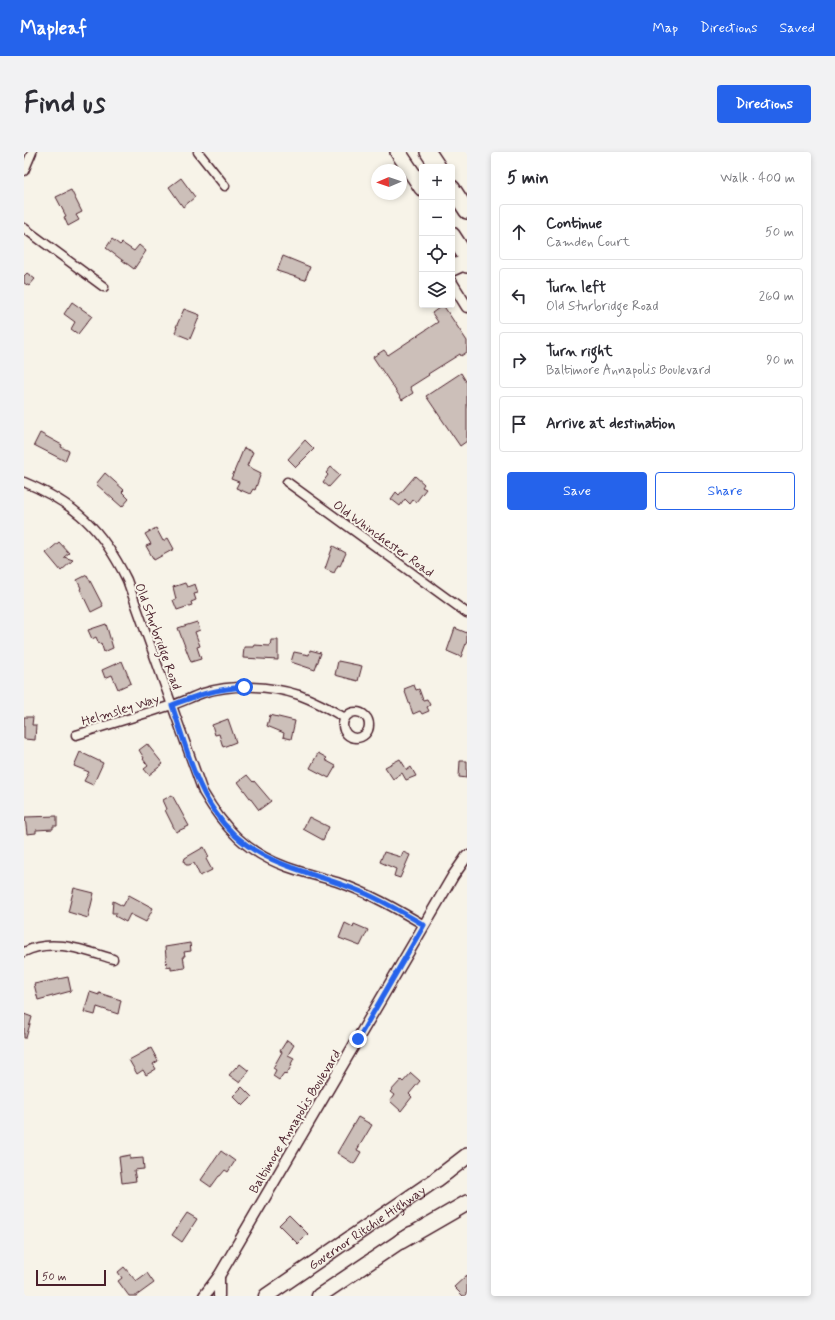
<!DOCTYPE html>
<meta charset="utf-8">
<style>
body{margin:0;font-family:Mynerve,sans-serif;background:#f2f2f3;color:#2b2b33}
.controls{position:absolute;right:12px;top:12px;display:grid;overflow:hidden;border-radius:4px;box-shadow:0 2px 6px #0003}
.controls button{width:36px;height:36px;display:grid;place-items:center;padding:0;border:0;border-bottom:1px solid #e1e1e2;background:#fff;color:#2b2b33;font:20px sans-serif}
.compass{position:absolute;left:347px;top:12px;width:36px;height:36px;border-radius:50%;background:#fff;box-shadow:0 2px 6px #0003;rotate:268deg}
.scale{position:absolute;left:12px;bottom:10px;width:70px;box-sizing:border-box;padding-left:4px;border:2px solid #4a1f2b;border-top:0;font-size:11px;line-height:14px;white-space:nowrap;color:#4a1f2b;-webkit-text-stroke:3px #f7f3e8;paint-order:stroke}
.stop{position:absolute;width:12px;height:12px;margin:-9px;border:3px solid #2563eb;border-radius:50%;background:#fff}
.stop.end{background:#2563eb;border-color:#fff;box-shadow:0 1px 4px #0008}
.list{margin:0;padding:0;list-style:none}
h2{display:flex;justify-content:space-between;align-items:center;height:52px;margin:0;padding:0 16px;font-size:17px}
h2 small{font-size:13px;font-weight:400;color:#7c7c81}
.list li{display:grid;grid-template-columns:26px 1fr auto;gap:12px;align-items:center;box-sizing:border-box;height:56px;margin:0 8px 8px;padding:0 8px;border:1px solid #e1e1e2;border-radius:4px}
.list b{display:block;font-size:15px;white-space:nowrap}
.list p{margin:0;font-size:13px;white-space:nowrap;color:#7c7c81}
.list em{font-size:13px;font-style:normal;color:#7c7c81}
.actions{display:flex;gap:8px;padding:12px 16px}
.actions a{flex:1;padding:9px 0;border:1px solid #2563eb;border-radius:4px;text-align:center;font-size:14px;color:#2563eb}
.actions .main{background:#2563eb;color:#fff}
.icon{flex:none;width:22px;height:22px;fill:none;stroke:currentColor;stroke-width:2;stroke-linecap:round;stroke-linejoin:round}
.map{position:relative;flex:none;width:443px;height:1144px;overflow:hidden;border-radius:4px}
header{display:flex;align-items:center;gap:24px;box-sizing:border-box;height:56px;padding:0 20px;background:#2563eb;color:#fff}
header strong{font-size:19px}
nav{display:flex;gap:22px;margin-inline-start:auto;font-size:14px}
.intro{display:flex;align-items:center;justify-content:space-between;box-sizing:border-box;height:96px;padding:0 24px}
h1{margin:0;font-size:28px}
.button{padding:10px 18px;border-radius:4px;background:#2563eb;color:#fff;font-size:14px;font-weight:700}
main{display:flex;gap:24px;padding:0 24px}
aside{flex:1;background:#fff;border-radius:4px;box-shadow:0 2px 6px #0003}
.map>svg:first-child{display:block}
</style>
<header>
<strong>Mapleaf</strong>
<nav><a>Map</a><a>Directions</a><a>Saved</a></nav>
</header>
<div class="intro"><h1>Find us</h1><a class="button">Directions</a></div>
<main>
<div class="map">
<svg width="443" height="1144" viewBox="0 0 443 1144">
<rect width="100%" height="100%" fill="#f7f3e8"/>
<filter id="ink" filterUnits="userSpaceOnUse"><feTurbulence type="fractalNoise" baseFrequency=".025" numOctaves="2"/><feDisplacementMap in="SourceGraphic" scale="8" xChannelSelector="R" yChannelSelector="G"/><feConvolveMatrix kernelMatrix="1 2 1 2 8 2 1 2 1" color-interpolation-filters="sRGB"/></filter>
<g filter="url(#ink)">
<g fill="#ccbfb9" stroke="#4a1f2b">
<path d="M 157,26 L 171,45 L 159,55 L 145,35 Z"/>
<path d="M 47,38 L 58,60 L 52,63 L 55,68 L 44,74 L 40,65 L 42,64 L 32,45 Z"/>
<path d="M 88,87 L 96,93 L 98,91 L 110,99 L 115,93 L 122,99 L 110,117 L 82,96 Z"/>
<path d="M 259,104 L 286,115 L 281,128 L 253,119 Z"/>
<path d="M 3,121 L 11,127 L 5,134 L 0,131 L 0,124 Z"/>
<path d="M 48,150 L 68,164 L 54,182 L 47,177 L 51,170 L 40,162 Z"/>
<path d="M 419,153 L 443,189 L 443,200 L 437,204 L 436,202 L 404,222 L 405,223 L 386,235 L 389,241 L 378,248 L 349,205 L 360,198 L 364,203 L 414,170 L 408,161 Z"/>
<path d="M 160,157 L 176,163 L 166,187 L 151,181 L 153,175 L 152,175 Z"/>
<path d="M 437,221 L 443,231 L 443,289 L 436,294 L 402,244 Z"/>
<path d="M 16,281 L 38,293 L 37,295 L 45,299 L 41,309 L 10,293 Z"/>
<path d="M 281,288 L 290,297 L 272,315 L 264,307 Z"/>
<path d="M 220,296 L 229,300 L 223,314 L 237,321 L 231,338 L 229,337 L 226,342 L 212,336 L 215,330 L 207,327 Z"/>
<path d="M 307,315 L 316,323 L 305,335 L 299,330 L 304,323 L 302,321 Z"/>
<path d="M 81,321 L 100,338 L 98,340 L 105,347 L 98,355 L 72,332 Z"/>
<path d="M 391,324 L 400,332 L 398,335 L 402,337 L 392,350 L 389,348 L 386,352 L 381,347 L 376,354 L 367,347 L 372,340 L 375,343 Z"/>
<path d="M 132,376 L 139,389 L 144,386 L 150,397 L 130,408 L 122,394 L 127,392 L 121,382 Z"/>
<path d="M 35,390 L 45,401 L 40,405 L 49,408 L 37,419 L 22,401 Z"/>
<path d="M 309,394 L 322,401 L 316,414 L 314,413 L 310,421 L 301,417 Z"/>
<path d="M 63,423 L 79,454 L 67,460 L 56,437 L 57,436 L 53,428 Z"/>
<path d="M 161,431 L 163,435 L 171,432 L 174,441 L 170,442 L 172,448 L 167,450 L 168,453 L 153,458 L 149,448 L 152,447 L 149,435 Z"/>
<path d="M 173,470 L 176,478 L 171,480 L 176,494 L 173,495 L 177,507 L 167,510 L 154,476 Z"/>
<path d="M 82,472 L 89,496 L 80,500 L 77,491 L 75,492 L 72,485 L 68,487 L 64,478 Z"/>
<path d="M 431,476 L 443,481 L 443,489 L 437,505 L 423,499 Z"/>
<path d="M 247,488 L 254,488 L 254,508 L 219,506 L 220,495 L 229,495 L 230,493 L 246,494 Z"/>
<path d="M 286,498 L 297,501 L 291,518 L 267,510 L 270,500 L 285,503 Z"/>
<path d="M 98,509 L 107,531 L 94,537 L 88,523 L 81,526 L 78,518 Z"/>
<path d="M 314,509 L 338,514 L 334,529 L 311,523 Z"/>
<path d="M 390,533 L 392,538 L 395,537 L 399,548 L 403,547 L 406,553 L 403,555 L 405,559 L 398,562 L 396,559 L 389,562 L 380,537 Z"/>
<path d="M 246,563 L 271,569 L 267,587 L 259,585 L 260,581 L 243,574 Z"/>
<path d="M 0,565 L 9,565 L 8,573 L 12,573 L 11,588 L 0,587 Z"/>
<path d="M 204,567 L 212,590 L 199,595 L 195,582 L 191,583 L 188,573 Z"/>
<path d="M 123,592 L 139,612 L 125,623 L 120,617 L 124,614 L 119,607 L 120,606 L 115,598 Z"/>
<path d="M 56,600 L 79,611 L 69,633 L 60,629 L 65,620 L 50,614 Z"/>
<path d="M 294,601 L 303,606 L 301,608 L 312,614 L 305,626 L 286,616 Z"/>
<path d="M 376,607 L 383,618 L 387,615 L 392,624 L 382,628 L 378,621 L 369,627 L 361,615 Z"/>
<path d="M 436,609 L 443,609 L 443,626 L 435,625 Z"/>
<path d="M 223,623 L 229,630 L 230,629 L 247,649 L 235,658 L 214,630 Z"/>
<path d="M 148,643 L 165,674 L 152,680 L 141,658 L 143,657 L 139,648 Z"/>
<path d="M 33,664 L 33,674 L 29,674 L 29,677 L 12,678 L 12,681 L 3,682 L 1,665 Z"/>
<path d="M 285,665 L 305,675 L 299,688 L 279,677 Z"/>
<path d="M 180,695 L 185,705 L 182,707 L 188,718 L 176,724 L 170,711 L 165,713 L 162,713 L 160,709 L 161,706 Z"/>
<path d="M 360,700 L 377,705 L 379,700 L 386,703 L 376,726 L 370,724 L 372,717 L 356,710 Z"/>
<path d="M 50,736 L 70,741 L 64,766 L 44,760 Z"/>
<path d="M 105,743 L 129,756 L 122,770 L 106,762 L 102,770 L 91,764 L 93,761 L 88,761 L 89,749 L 99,754 Z"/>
<path d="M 321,771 L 329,775 L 330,772 L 344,778 L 336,794 L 315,786 Z"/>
<path d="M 166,791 L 167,799 L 160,800 L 161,804 L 159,804 L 161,816 L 147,818 L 147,814 L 143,815 L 141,795 Z"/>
<path d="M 44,825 L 47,839 L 14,848 L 10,832 Z"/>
<path d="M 66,840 L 75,843 L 75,841 L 97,848 L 94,862 L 73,855 L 71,863 L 60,860 Z"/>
<path d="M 0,862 L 8,865 L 2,886 L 0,886 Z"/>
<path d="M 263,888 L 270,893 L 264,903 L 270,906 L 267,912 L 268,913 L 262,923 L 260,921 L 255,928 L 249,924 L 252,918 L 249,916 L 258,900 L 256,899 Z"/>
<path d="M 127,896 L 134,909 L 129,912 L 132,917 L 122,923 L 119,918 L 113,922 L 105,908 Z"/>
<path d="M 216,912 L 225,919 L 216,931 L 205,923 L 212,915 L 213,916 Z"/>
<path d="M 387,921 L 396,929 L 385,942 L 388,945 L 377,959 L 366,949 L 370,943 L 366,940 L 377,928 L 379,930 Z"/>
<path d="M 218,935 L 228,945 L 219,954 L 209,944 Z"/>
<path d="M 334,965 L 348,973 L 333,998 L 337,1000 L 330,1012 L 313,1001 Z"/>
<path d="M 197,999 L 211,1009 L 204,1020 L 201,1018 L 196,1024 L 195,1024 L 187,1035 L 177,1028 Z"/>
<path d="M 106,1003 L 106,1007 L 119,1006 L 120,1017 L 110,1018 L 112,1029 L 98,1031 L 95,1005 Z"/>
<path d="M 163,1061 L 173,1067 L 158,1090 L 148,1083 Z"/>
<path d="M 265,1063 L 284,1082 L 274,1092 L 255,1073 Z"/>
<path d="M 100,1115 L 112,1129 L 123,1121 L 130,1131 L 112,1144 L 105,1144 L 94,1129 L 98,1126 L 94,1120 Z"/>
<path d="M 443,1123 L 443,1144 L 439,1144 L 430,1135 Z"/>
</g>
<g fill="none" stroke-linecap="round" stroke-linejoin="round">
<defs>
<g id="minor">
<path d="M 174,0 L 201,34"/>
<path d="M 0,19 L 8,0"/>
<path d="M 0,76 L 80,135"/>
<path d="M 0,330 C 52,352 78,377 103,428 L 179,640 C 200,676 223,701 263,715 C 280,721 296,725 313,730 C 345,741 371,756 400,773"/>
<path d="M 263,330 L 443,461"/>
<circle cx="332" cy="573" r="13"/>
<path d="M 52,583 C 83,573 114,564 145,554 C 157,551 167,545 179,541 C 209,532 245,533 275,543 C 291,549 306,557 321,566"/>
<path d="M 0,800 C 28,785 62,799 89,807"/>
</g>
<g id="tertiary">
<path d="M 428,131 L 443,155"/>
<path d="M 195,1124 L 195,1144"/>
<path d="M 180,1144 L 195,1124 L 429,724 L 443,704"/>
</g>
<g id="trunk">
<path id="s1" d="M 242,1144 L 423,1020"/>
<path d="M 295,1144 L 387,1082"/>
</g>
<g id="motorway">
<path d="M 374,0 L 398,36"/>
<path d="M 404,0 L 414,15"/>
<path d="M 428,36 L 443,59"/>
<path d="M 428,83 L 443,106"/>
<path d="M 428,116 L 439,111 L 443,113"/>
<path d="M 413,1027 L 443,1004"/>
<path d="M 377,1089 L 443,1051"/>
</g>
</defs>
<use href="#minor" stroke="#4a1f2b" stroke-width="11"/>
<use href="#tertiary" stroke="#4a1f2b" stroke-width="13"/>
<use href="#trunk" stroke="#4a1f2b" stroke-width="17"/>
<use href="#motorway" stroke="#4a1f2b" stroke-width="18"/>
<use href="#minor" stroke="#f7f3e8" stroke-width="8"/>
<use href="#tertiary" stroke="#f7f3e8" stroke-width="10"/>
<use href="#trunk" stroke="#f7f3e8" stroke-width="14"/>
<use href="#motorway" stroke="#f7f3e8" stroke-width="15"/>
</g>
</g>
<g fill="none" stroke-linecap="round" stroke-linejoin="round" filter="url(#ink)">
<path stroke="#2563eb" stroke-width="5" d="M 220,535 C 192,537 174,543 148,553 C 160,588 170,630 191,660 C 227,714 283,717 338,740 C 360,749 379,761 400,773 L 334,887"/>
</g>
<g text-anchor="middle" stroke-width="4" stroke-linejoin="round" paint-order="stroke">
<g font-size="13" fill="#4a1f2b" stroke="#f7f3e8">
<text transform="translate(360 386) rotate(36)" y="5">Old Whinchester Road</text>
<text transform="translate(135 484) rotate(70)" y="5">Old Sturbridge Road</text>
<text transform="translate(96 557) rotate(-17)" y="5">Helmsley Way</text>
<text transform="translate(270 969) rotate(-59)" y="5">Baltimore Annapolis Boulevard</text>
<text dy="5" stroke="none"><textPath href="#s1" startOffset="122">Governor Ritchie Highway</textPath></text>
</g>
</g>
</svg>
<div class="controls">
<button>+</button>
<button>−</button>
<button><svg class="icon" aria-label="locate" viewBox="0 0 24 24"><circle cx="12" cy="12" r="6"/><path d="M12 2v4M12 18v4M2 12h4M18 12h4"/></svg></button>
<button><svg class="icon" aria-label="layers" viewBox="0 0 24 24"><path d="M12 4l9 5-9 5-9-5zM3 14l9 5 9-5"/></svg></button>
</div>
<svg class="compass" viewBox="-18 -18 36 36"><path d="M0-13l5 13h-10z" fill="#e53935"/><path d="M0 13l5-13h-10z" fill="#7c7c81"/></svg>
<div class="scale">50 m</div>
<div class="stop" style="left:220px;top:535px"></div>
<div class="stop end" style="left:334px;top:887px"></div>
</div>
<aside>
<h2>5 min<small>Walk · 400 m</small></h2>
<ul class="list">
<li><svg class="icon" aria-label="ahead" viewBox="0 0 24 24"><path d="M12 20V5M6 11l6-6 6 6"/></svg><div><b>Continue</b><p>Camden Court</p></div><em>50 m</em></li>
<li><svg class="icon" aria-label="left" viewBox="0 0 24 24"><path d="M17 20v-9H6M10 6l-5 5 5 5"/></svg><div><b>Turn left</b><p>Old Sturbridge Road</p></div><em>260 m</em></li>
<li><svg class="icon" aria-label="right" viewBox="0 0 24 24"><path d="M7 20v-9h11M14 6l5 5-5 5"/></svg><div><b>Turn right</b><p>Baltimore Annapolis Boulevard</p></div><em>90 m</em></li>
<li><svg class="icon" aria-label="arrive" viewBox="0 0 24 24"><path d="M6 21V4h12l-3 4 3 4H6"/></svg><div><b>Arrive at destination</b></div></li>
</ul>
<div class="actions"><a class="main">Save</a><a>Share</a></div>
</aside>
</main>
